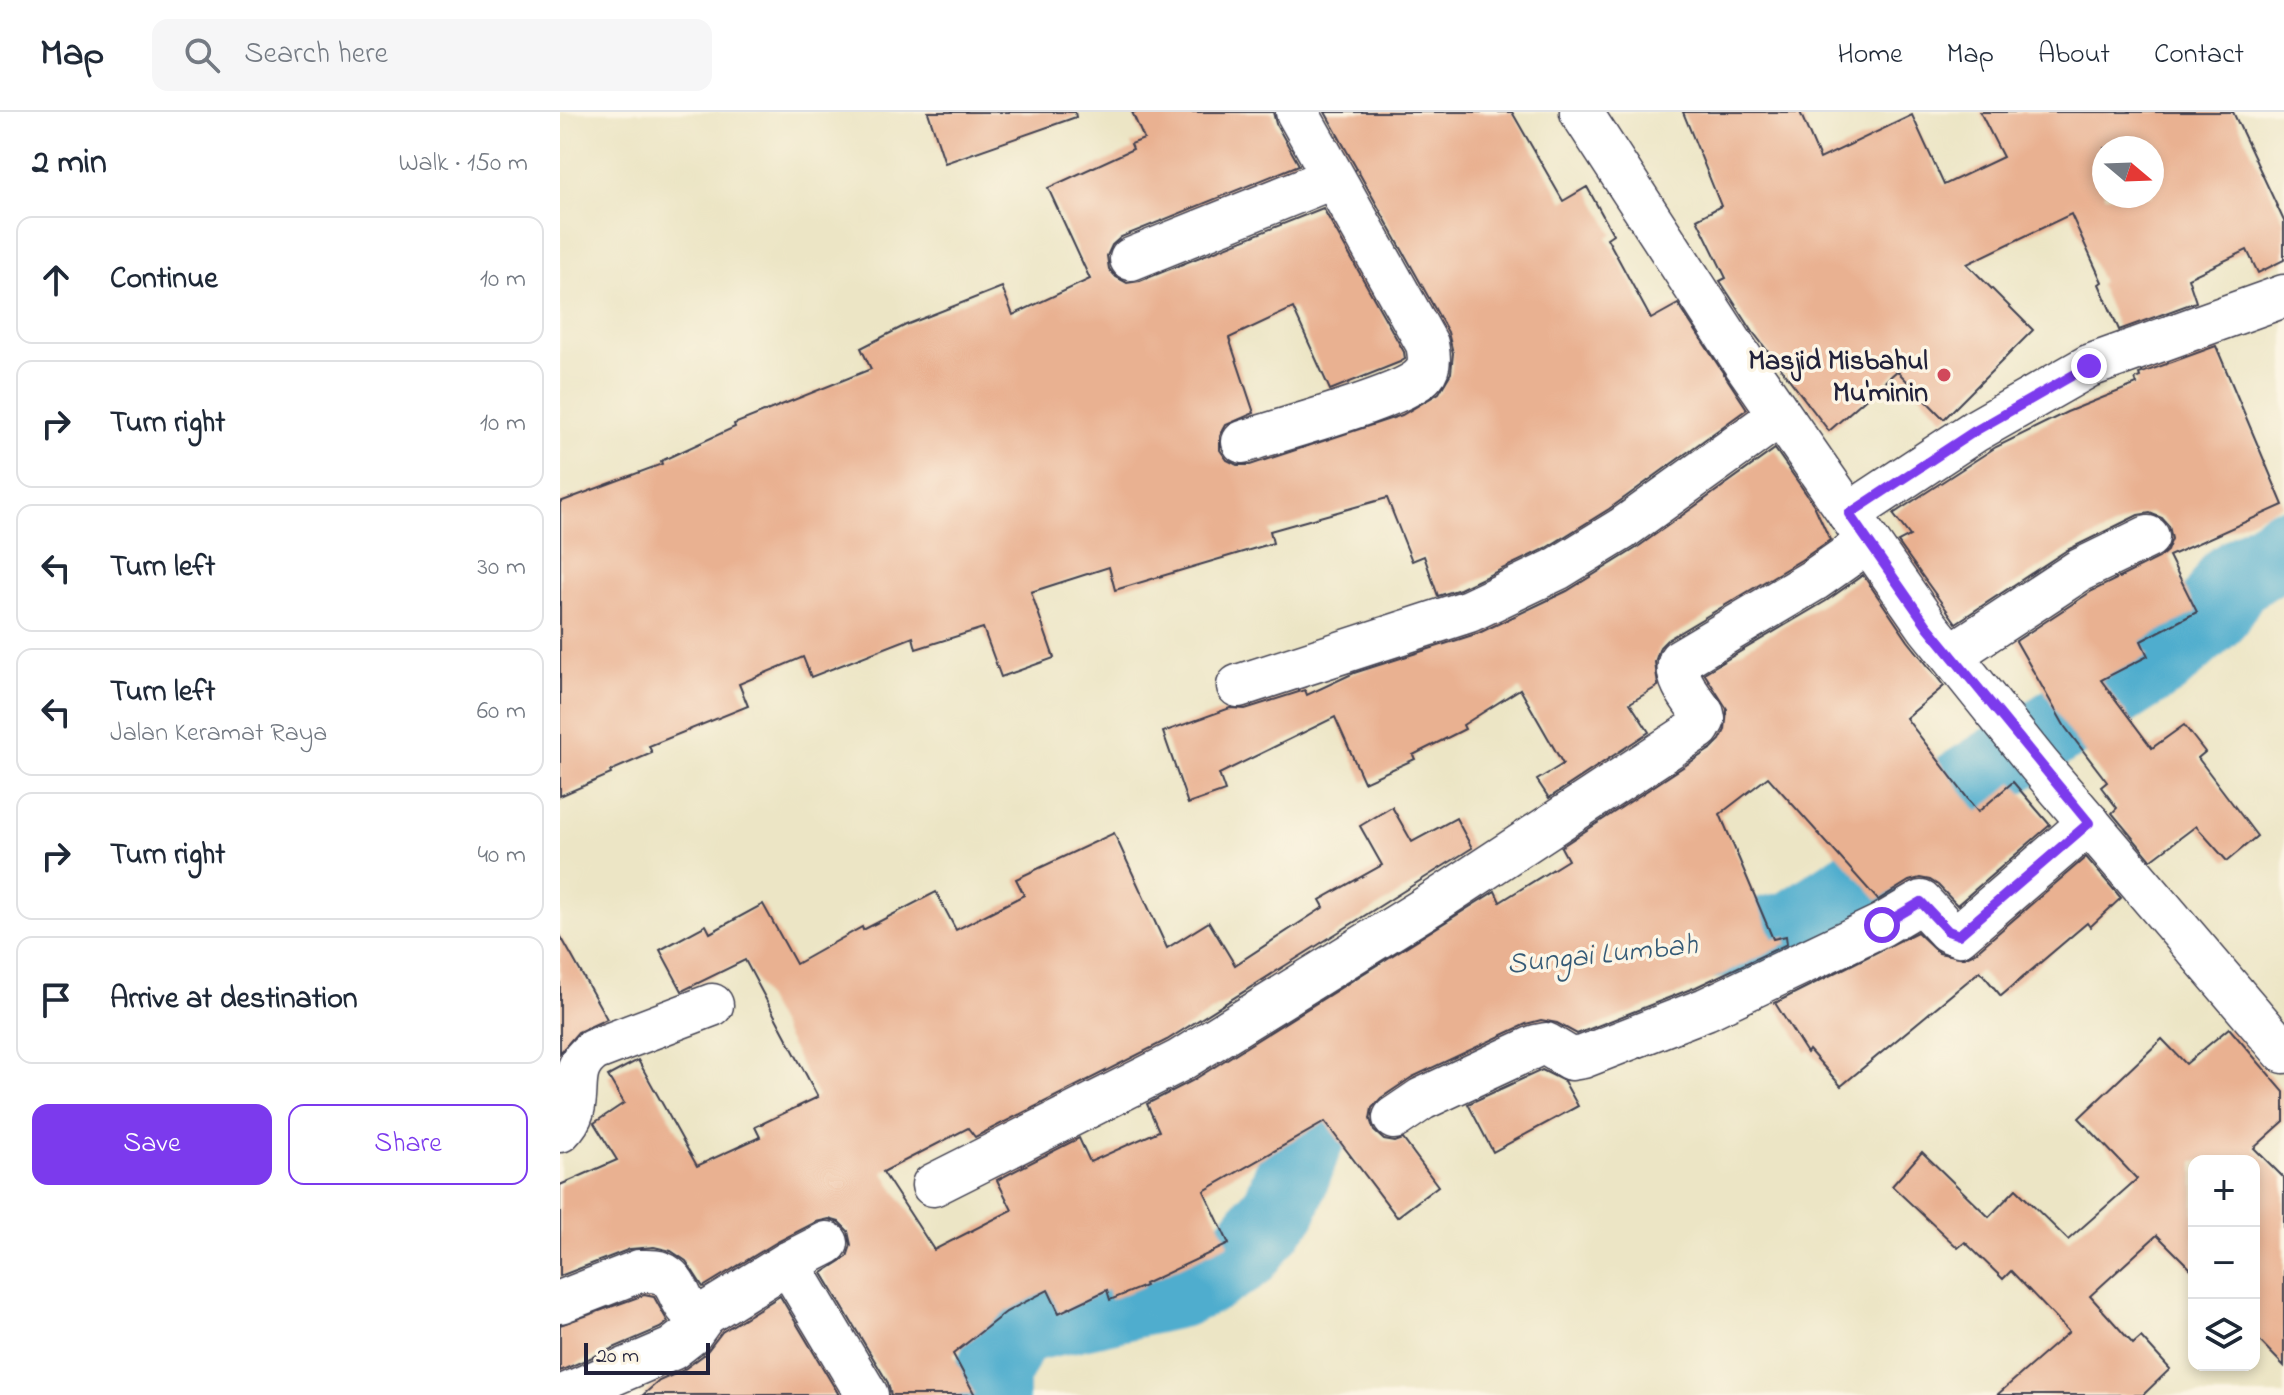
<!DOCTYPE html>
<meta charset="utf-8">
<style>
body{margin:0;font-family:"Indie Flower",sans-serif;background:#f6f6f7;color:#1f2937}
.controls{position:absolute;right:24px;bottom:24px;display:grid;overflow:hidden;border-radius:16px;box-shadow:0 4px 12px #0003}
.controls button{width:72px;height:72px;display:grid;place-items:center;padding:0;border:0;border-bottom:2px solid #e0e1e3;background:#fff;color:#1f2937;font:40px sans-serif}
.compass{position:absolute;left:1532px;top:24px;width:72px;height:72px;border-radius:50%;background:#fff;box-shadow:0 4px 12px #0003;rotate:109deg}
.scale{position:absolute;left:24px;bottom:20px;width:126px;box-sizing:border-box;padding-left:8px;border:4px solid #22223b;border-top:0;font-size:22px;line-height:28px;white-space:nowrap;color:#22223b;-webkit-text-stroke:6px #fcf5e5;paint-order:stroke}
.stop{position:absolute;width:24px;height:24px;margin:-18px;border:6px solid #7c3aed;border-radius:50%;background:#fff}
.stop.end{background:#7c3aed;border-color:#fff;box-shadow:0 2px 8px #0008}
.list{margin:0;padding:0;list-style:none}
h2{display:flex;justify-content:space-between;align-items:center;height:104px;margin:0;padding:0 32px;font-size:34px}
h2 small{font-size:26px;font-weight:400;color:#747a83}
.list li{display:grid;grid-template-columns:52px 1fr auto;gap:24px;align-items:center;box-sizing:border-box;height:128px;margin:0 16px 16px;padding:0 16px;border:2px solid #e0e1e3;border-radius:16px}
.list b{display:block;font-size:30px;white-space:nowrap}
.list p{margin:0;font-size:26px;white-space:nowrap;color:#747a83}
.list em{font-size:26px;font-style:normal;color:#747a83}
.actions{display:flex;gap:16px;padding:24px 32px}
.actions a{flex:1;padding:18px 0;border:2px solid #7c3aed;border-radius:16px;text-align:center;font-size:28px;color:#7c3aed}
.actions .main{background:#7c3aed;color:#fff}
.icon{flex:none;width:44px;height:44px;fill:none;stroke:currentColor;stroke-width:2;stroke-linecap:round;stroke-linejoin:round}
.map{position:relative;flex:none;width:1724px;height:1283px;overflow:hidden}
header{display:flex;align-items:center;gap:48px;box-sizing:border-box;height:112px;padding:0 40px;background:#fff;border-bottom:2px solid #e0e1e3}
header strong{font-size:38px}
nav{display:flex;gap:44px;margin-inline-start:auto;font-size:28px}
.search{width:560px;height:72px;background:#f6f6f7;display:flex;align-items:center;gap:20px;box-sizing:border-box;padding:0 28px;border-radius:16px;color:#747a83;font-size:30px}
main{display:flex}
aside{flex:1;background:#fff}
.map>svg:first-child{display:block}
</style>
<header>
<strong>Map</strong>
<div class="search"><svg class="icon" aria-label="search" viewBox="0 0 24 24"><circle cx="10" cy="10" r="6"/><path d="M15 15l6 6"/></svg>Search here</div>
<nav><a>Home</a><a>Map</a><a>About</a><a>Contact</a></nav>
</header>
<main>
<aside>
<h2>2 min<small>Walk · 150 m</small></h2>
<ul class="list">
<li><svg class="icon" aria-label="ahead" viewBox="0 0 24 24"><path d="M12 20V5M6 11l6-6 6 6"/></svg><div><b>Continue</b></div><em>10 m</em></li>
<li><svg class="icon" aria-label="right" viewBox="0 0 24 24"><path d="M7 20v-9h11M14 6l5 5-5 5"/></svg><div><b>Turn right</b></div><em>10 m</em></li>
<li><svg class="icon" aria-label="left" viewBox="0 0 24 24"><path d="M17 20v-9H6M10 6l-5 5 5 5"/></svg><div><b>Turn left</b></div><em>30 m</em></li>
<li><svg class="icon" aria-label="left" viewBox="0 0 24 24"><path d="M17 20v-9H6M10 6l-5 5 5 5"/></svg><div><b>Turn left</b><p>Jalan Keramat Raya</p></div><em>60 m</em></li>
<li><svg class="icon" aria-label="right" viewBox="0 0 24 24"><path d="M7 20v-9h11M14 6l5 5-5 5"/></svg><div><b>Turn right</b></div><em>40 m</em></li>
<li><svg class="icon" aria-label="arrive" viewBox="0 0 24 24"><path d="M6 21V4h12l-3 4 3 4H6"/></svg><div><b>Arrive at destination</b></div></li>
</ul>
<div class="actions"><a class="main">Save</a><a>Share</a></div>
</aside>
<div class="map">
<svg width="1724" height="1283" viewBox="0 0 1724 1283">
<rect width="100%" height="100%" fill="#fcf5e5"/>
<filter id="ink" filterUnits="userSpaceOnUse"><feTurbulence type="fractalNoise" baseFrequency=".0125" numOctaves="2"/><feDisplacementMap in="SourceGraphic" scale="16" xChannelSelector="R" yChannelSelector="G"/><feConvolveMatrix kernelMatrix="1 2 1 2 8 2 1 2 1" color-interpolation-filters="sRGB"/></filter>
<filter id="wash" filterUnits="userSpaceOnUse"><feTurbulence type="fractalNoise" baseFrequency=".006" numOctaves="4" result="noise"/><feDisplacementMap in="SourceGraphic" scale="32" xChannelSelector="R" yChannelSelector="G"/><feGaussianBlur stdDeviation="1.8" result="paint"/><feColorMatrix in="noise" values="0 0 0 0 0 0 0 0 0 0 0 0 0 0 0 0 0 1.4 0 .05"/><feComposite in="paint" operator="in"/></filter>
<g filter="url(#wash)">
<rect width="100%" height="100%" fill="#ece5c5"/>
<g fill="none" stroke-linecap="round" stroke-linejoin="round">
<g stroke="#4fadce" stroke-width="76">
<path d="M 1106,833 L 1196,825 L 1234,816 L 1299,773 L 1391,682 L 1600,549 L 1653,501 L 1673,468 L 1724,435"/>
<path d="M 431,1283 L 431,1264 L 455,1215 L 619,1178 L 650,1163 L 682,1143 L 721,1094 L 745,1028 L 770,982 L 816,940"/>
</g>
</g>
<g id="blocks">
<g fill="#e9b191" fill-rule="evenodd">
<path d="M 368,0 L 515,0 L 516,5 L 385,51 Z"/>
<path d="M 572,0 L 713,0 L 716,12 L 739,53 L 561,125 L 552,133 L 547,144 L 549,157 L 556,165 L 567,171 L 580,169 L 763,96 L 844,240 L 845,247 L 840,250 L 770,278 L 733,196 L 669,226 L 694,301 L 666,313 L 660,324 L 660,338 L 667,348 L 677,353 L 690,353 L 842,303 L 879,281 L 891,261 L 893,241 L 888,220 L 765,0 L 952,0 L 1003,89 L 1027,75 L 1053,122 L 1047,126 L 1091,207 L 1118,192 L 1187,297 L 1049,397 L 986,436 L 900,477 L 878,484 L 864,444 L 852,449 L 827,386 L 710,419 L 713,431 L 555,478 L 549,455 L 471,480 L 494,546 L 441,565 L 423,516 L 356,537 L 353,525 L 251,565 L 243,545 L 179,572 L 188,594 L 89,634 L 92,641 L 50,659 L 51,662 L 0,684 L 0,390 L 102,352 L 101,349 L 175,315 L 174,312 L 311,257 L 301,236 L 346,213 L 442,175 L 453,203 L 530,167 L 488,76 L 573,37 L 571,32 L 584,27 Z"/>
<path d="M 1123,0 L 1240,0 L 1260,47 L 1352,3 L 1384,73 L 1443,45 L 1420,0 L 1673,0 L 1724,109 L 1724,148 L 1698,161 L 1687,138 L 1628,166 L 1636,190 L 1559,218 L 1539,172 L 1542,170 L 1511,102 L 1407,152 L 1473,218 L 1384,307 L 1337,259 L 1269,319 L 1193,220 L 1160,169 L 1166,166 L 1137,107 L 1161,94 ZM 1544,36 L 1592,36 L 1592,84 L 1544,84 Z"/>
<path d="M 1656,234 L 1723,393 L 1609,444 L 1637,500 L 1581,529 L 1588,544 L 1541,568 L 1592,636 L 1624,613 L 1645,640 L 1638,646 L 1697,724 L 1667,749 L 1636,714 L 1591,748 L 1552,701 L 1557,696 L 1541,675 L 1547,670 L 1505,615 L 1456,529 L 1532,479 L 1599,446 L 1607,439 L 1612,427 L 1609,414 L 1602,406 L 1590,401 L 1578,403 L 1507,438 L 1396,511 L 1338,430 L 1350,424 L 1333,402 L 1436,335 L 1507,300 L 1577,272 L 1575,267 L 1580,265 L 1579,262 Z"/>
<path d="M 1215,337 L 1254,393 L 1270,428 L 1241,448 L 1107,528 L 1100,535 L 1095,550 L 1098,574 L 1070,591 L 1089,620 L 989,686 L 977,668 L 1003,652 L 960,577 L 903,613 L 905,617 L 853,643 L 855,647 L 804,670 L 775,605 L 659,662 L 665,679 L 628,692 L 603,620 L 670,596 L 685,597 L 745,578 L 747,583 L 794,561 L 919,521 L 1007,479 L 1075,437 Z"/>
<path d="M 1303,463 L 1348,529 L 1384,574 L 1346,606 L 1418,700 L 1453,670 L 1490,713 L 1397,793 L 1378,773 L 1370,768 L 1360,766 L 1349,769 L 1318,788 L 1208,665 L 1160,702 L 1213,827 L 1226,824 L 1227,832 L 1136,875 L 1017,922 L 997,911 L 981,908 L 966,912 L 852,965 L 821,986 L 812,996 L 810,1007 L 814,1019 L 824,1028 L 835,1030 L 843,1027 L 878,1074 L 837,1105 L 765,1010 L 644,1079 L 669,1132 L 584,1172 L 585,1174 L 550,1188 L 547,1178 L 499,1201 L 488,1178 L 446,1200 L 393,1242 L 415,1283 L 331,1283 L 328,1271 L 262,1161 L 287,1145 L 291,1133 L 288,1119 L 279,1110 L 269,1107 L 256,1110 L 217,1130 L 143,1175 L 126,1149 L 111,1139 L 94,1135 L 70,1137 L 0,1164 L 0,1073 L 57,1048 L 34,1011 L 64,991 L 48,964 L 78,948 L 137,1054 L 200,1025 L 195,1015 L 258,985 L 185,848 L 122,879 L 100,838 L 146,813 L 150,821 L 203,792 L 236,852 L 302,815 L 303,818 L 376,780 L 396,818 L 464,783 L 456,767 L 554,721 L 607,836 L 649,810 L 675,853 L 764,795 L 760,788 L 822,753 L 800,714 L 832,695 L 852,730 L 896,706 L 912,736 L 607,928 L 415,1025 L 408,1016 L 323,1060 L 374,1138 L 452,1098 L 437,1068 L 519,1026 L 530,1050 L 599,1019 L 587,992 L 632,969 L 935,779 L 940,790 L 1008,748 L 1001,735 L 1152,636 L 1160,628 L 1165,618 L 1167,597 L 1144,561 L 1266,489 Z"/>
<path d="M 1526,745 L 1561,786 L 1530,815 L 1527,811 L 1441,884 L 1420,859 L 1281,974 L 1249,938 L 1247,941 L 1215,891 L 1357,820 L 1379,841 L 1404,846 L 1415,841 Z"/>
<path d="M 0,823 L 47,907 L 18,920 L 0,941 Z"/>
<path d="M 1669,916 L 1724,980 L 1724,1009 L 1694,1036 L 1724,1066 L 1724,1254 L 1694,1223 L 1694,1049 L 1634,1049 L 1634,1160 L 1597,1123 L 1530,1184 L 1573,1232 L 1581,1225 L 1610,1257 L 1583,1283 L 1437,1283 L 1509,1220 L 1451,1159 L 1443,1167 L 1405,1130 L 1398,1136 L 1332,1074 L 1362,1040 L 1429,1105 L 1456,1077 L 1508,1128 L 1577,1067 L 1519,1006 L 1602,927 L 1626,952 Z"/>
<path d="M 982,958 L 1004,969 L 1018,994 L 933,1040 L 908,992 Z"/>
<path d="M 84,1183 L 94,1185 L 108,1210 L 100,1216 L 0,1259 L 0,1213 Z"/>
<path d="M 220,1184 L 279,1283 L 83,1283 L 99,1269 L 122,1259 L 145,1242 L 162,1220 Z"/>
</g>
</g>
</g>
<g filter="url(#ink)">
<use href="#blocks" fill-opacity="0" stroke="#403f50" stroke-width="2"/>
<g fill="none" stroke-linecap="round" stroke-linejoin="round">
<defs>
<g id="minor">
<path d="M 1021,0 L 1185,252 L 1368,515 L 1479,653 L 1724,940"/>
<path d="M 571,147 L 772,66"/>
<path d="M 683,330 C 715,319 848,284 864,262 C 871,254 869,242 867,232 L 737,0"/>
<path d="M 1289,402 L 1415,319 L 1529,254 L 1724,184"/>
<path d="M 1391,543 L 1520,458 L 1588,425"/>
<path d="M 678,574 L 909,499 L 997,457 L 1062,417 L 1220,303"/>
<path d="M 834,1006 L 862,987 L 976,934 L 986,932 L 1011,947 L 1023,945 L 1146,897 L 1322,813 L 1361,790 L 1388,819 L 1399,823 L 1529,711"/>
<path d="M 0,1019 C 30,990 0,962 34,938 L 152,893"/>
<path d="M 373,1073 L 619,949 L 870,793 L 1139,616 L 1144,607 L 1143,602 C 1133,588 1113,566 1120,548 L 1254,468 L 1308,430"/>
<path d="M 228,1151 L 267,1131"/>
<path d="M 0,1190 L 79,1159 C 87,1159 99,1158 105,1163 C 124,1174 117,1202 145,1202 L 228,1151 L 307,1283"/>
<path d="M 5,1283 L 112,1237 L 130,1223 L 145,1202"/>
</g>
</defs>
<use href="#minor" stroke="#403f50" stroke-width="45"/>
<use href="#minor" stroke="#fff" stroke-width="42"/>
</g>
</g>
<g fill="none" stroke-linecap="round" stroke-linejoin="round" filter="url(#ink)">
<path stroke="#7c3aed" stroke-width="10" d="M 1322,813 L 1361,790 L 1388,819 L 1399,823 L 1529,711 L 1368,515 L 1289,402 L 1415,319 L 1529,254"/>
</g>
<circle fill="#d1495b" stroke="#fcf5e5" stroke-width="3" cx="1384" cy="263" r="8"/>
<g text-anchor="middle" stroke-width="7" stroke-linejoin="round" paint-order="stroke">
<g font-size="28" font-weight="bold" fill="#22223b" stroke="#fcf5e5" text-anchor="end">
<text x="1368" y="257">Masjid Misbahul<tspan x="1368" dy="32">Mu'minin</tspan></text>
</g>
<g font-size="30" font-style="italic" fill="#345a76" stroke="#fcf5e5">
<text transform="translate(1042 841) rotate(-6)" y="10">Sungai Lumbah</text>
</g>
</g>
</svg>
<div class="controls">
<button>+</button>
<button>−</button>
<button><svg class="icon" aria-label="layers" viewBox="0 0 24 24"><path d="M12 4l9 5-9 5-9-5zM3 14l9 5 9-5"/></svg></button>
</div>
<svg class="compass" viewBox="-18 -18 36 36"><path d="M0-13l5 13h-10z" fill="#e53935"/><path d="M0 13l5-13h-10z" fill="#747a83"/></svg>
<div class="scale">20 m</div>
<div class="stop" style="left:1322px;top:813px"></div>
<div class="stop end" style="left:1529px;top:254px"></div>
</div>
</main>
